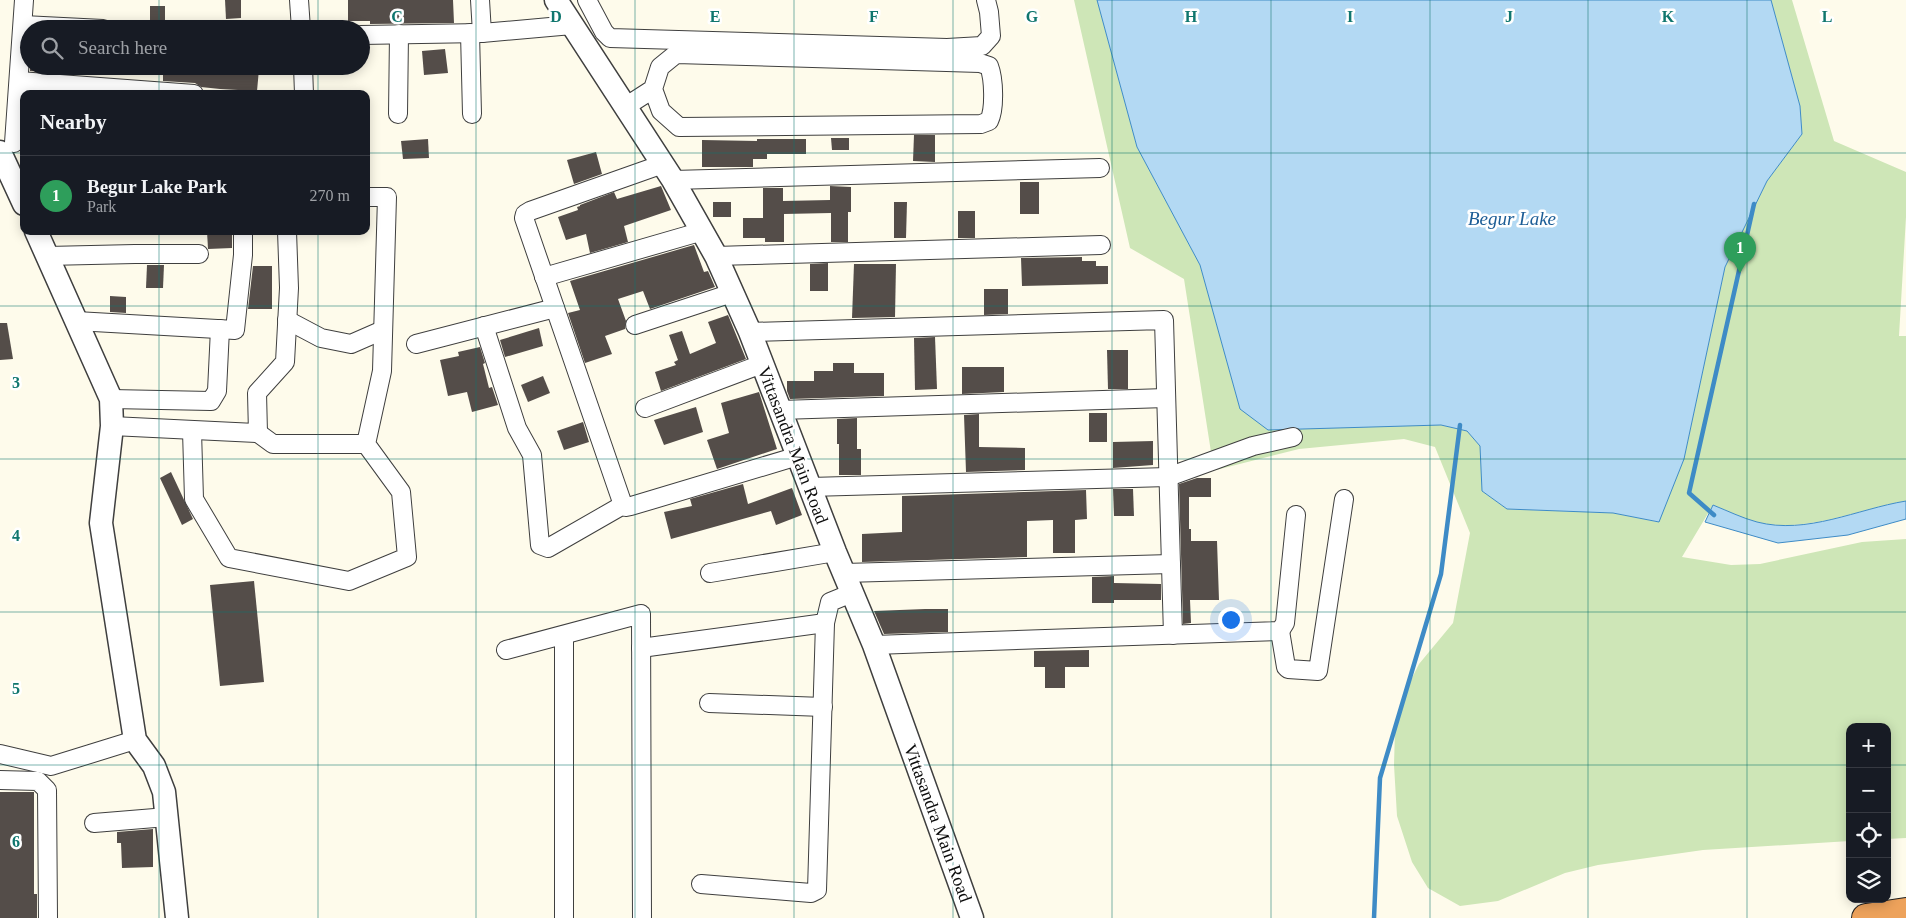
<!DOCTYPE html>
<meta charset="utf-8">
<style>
body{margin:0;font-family:"Times New Roman",serif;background:#242831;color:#f1f3f6}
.controls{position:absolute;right:15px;bottom:15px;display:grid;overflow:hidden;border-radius:10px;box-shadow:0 2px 12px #0003}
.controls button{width:45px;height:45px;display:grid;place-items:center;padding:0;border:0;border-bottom:1px solid #363941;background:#171b24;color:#f1f3f6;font:25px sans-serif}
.you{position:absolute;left:1230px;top:619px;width:18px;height:18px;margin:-12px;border:4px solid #fff;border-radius:50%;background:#1a73e8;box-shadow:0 0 0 8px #1a73e833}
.badge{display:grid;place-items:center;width:32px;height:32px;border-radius:50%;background:#1a73e8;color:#fff;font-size:16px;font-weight:700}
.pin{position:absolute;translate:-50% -41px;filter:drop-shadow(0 1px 2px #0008)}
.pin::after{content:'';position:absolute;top:26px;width:18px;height:15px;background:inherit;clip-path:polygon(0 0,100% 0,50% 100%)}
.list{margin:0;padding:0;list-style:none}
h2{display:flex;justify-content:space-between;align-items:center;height:65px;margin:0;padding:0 20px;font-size:21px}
h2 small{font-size:16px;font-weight:400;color:#9ea1a6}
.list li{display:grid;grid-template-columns:32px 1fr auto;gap:15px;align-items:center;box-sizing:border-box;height:80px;padding:0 20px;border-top:1px solid #363941}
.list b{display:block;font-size:19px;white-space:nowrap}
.list p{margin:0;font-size:16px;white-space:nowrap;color:#9ea1a6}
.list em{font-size:16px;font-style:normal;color:#9ea1a6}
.icon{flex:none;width:28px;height:28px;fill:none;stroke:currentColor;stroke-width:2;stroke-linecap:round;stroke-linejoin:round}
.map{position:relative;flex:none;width:1906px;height:918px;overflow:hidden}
.search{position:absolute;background:#171b24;box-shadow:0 2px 12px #0003;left:20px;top:20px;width:350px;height:55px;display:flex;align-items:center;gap:12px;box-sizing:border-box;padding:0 18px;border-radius:28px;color:#9ea1a6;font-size:19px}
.panel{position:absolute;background:#171b24;box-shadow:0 2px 12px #0003;left:20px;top:90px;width:350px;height:145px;border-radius:10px}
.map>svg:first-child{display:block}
</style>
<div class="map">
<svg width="1906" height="918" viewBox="0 0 1906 918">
<rect width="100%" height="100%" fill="#fefbeb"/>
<path fill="#cee6b7" d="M 1074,0 L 1097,0 L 1137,147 L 1200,265 L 1240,409 L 1441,425 L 1467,431 L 1480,446 L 1482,491 L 1507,509 L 1613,513 L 1658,522 L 1684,459 L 1725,267 L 1767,181 L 1802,134 L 1800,106 L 1771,0 L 1792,0 L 1834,141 L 1906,172 L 1906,217 L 1899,336 L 1906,336 L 1906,501 C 1857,509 1807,534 1757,522 C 1742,518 1728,511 1713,505 L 1682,557 L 1731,565 L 1760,564 L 1862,542 L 1906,539 L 1906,838 L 1887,839 L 1887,727 L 1850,727 L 1850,841 L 1703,850 L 1598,865 L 1565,873 L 1498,901 L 1460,906 L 1428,888 L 1412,862 L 1397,816 L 1394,765 L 1395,730 L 1407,688 L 1419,664 L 1453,623 L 1470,533 L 1435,447 L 1404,439 L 1299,449 L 1216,470 L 1211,452 L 1184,279 L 1130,248 Z"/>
<g fill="#b3d9f3" stroke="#3e8bc6">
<path d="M 1097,0 L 1771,0 L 1800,106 L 1802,134 L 1767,181 L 1725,267 L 1684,459 L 1659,522 L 1613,513 L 1507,509 L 1482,491 L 1480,446 L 1467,431 L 1441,425 L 1268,430 L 1240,409 L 1200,265 L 1137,147 Z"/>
<path d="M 1906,501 L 1906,519 L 1848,535 L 1778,543 L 1705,522 L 1713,505 C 1728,511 1742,518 1757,522 C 1807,535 1857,509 1906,501 Z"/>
</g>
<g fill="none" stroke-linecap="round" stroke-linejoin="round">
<g stroke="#3e8bc6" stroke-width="4.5">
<path d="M 1714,515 L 1689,493 L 1754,204"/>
<path d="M 1374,918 L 1380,778 L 1441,574 L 1460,425"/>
</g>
</g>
<g fill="#544d49">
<path d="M 225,0 L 241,0 L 241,18 L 226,19 Z"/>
<path d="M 348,0 L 453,0 L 454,23 L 370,24 L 370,21 L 348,21 Z"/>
<rect x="150" y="6" width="15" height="16"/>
<path d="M 445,49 L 448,73 L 424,75 L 422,51 Z"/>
<path d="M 30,66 L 74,66 L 74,74 L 30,71 Z"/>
<path d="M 163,66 L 217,66 L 259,69 L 257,91 L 220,89 L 201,87 L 195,83 L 163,81 Z"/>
<path d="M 914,135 L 935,135 L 935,162 L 913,161 Z"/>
<path d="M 831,138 L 849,138 L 849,150 L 832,150 Z"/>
<path d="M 428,139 L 429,158 L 403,159 L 401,141 Z"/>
<path d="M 757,139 L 806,139 L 806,154 L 767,154 L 767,159 L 753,159 L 753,167 L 702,167 L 702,140 L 757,141 Z"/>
<path d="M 596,152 L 602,174 L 574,184 L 567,160 Z"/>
<rect x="1020" y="182" width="19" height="32"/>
<path d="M 661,186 L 671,210 L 624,226 L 628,242 L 590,253 L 586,234 L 566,240 L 558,217 L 578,210 L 577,207 L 580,206 L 580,205 L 614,192 L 617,199 Z"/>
<path d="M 830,186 L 851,187 L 851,212 L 848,212 L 848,242 L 831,242 L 831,213 L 784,214 L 784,242 L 765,242 L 765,238 L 743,238 L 743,218 L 763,218 L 763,188 L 783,188 L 783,201 L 830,200 Z"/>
<rect x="713" y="202" width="18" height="15"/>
<path d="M 894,202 L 907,202 L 906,238 L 894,238 Z"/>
<rect x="958" y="211" width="17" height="27"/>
<path d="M 207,231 L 232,231 L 232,248 L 208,249 Z"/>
<path d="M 694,245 L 704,272 L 708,271 L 715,287 L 650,309 L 643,291 L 618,299 L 626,321 L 625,329 L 605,336 L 612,354 L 585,363 L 568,313 L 580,310 L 570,281 Z"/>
<path d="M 1082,257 L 1082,261 L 1096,261 L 1096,266 L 1108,266 L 1108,284 L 1022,286 L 1021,258 Z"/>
<path d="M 828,263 L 828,291 L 810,291 L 810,264 Z"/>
<path d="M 854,264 L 896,264 L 895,317 L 852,318 Z"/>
<path d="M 147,265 L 164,265 L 163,288 L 146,288 Z"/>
<path d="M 253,266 L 272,266 L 272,309 L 248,309 Z"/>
<path d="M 984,289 L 1008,289 L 1008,314 L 984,315 Z"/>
<path d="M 110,296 L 126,297 L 126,313 L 110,312 Z"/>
<path d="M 728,315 L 746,359 L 661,391 L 655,372 L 676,365 L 674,362 L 678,360 L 669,335 L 682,331 L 690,354 L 716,343 L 708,322 Z"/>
<path d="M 0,323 L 7,323 L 13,359 L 0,360 Z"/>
<path d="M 539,328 L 543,346 L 505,357 L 500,340 Z"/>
<path d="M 935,337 L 937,389 L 915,390 L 914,338 Z"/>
<path d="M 480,347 L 485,363 L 483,364 L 489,388 L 492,387 L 498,405 L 472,412 L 467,392 L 448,396 L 440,360 L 459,356 L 458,352 Z"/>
<path d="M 1107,350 L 1128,350 L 1128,389 L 1108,389 Z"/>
<path d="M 833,363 L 854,363 L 854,373 L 884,373 L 884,396 L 790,399 L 787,391 L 787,381 L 814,381 L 814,371 L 833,371 Z"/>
<path d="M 962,367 L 1004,367 L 1004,392 L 962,394 Z"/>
<path d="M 543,376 L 550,393 L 528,402 L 521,385 Z"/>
<path d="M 759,392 L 777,449 L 717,469 L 707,440 L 729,433 L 721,403 Z"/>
<path d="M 696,407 L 703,432 L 664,445 L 654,420 Z"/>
<rect x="1089" y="413" width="18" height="29"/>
<path d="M 979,414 L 979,447 L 1025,448 L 1025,470 L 966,472 L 964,415 Z"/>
<path d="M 857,418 L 857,449 L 861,449 L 861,475 L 839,475 L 839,444 L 837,444 L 837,419 Z"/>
<path d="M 583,422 L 589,442 L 564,450 L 557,431 Z"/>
<path d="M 1153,441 L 1153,465 L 1113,468 L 1113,442 Z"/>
<path d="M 171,472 L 193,519 L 182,525 L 160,478 Z"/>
<path d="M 1197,478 L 1211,478 L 1211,497 L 1189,497 L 1189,529 L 1191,529 L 1191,541 L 1217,541 L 1219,600 L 1190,600 L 1191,623 L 1183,624 L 1179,484 Z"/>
<path d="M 743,484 L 748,504 L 792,488 L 802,515 L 776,525 L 771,511 L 671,539 L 664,512 L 692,506 L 690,499 Z"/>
<path d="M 1113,489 L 1133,489 L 1134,516 L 1114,516 Z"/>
<path d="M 1086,490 L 1087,519 L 1075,520 L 1075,553 L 1053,553 L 1053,520 L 1027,521 L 1027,557 L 862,562 L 862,534 L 902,532 L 902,496 Z"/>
<path d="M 1114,576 L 1114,583 L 1161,584 L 1161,600 L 1114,600 L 1114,603 L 1092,603 L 1092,577 Z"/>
<path d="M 254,581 L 264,682 L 220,686 L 210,585 Z"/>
<path d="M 925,609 L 948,609 L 948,632 L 884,634 L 874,611 Z"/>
<path d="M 1089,650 L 1089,667 L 1065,667 L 1065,688 L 1045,688 L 1045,667 L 1034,667 L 1034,651 Z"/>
<path d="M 0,792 L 34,792 L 34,894 L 37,894 L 37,918 L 0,918 Z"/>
<path d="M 153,829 L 153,867 L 122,868 L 121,843 L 117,843 L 117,832 Z"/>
</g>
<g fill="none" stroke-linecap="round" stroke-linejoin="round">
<defs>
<g id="minor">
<path d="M 299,0 L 301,29"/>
<path d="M 480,0 L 482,33"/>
<path d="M 587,0 L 604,32 L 610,38 L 947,48 L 982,46 L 991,36 L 989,12 L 986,0"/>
<path d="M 23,25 L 103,29"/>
<path d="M 470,33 L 472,114"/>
<path d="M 361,35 L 482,33 L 572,25"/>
<path d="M 303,66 L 304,94"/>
<path d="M 19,81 L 194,94"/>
<path d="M 625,107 L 653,89 L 661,111 L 679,127 L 981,124 L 989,121 C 995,109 994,79 989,66 L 980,63 L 676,54 L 660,67 L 653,89"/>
<path d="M 398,114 L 399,34"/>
<path d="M 14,143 L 24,0"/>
<path d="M 663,164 L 530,211 L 525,214 L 524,218 L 623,505 L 626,507 L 631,506 L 798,456"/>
<path d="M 673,180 L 1100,168"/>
<path d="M 47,256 L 135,254 L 199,254"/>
<path d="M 716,256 L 1101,245"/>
<path d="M 544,277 L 703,231"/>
<path d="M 287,320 L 321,338 L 351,344 L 383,330"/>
<path d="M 76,321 L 235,330 L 243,255 L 243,231"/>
<path d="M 635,325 L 732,293"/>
<path d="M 484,326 L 517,428 L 532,455 L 540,545 L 548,548 L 623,505"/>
<path d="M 750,332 L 1164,320 L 1173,635"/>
<path d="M 416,344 L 555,308"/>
<path d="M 111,399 L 211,401 L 217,391 L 220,329"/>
<path d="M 645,408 L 762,364"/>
<path d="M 780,410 L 1166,398"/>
<path d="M 112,426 L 258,433 L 257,393 L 285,362 L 289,288 L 287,231"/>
<path d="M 192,431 L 194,499 L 229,558 L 349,581 L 407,557 L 401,492 L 366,444 L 382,371 L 387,197 L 366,197"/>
<path d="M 258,433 L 273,444 L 366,444"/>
<path d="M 810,487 L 1168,477 L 1253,446 L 1293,437"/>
<path d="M 710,573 L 835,552"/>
<path d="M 844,573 L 1171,564"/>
<path d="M 1280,631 L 1286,667 L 1288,669 L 1318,671 L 1344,499"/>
<path d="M 564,635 L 564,918"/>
<path d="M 874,645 L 1280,631 L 1285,623 L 1296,515"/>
<path d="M 641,648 L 825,623"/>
<path d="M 506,650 L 641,614 L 642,918"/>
<path d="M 709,703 L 823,707"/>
<path d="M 0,754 L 51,766 L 135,740"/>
<path d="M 0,780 L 38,781 L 47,790 L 48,918"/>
<path d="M 94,823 L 167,817"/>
<path d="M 701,884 L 811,893 L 817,890 L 825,623 L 830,602 L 852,593"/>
</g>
<g id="tertiary">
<path d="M 556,0 L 673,180 L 716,256 L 750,332 L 835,552 L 874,645 L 972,918"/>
<path d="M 0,152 L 24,204"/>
<path d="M 36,231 L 111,399 L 112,426 L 101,523 L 135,740 L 154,766 L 164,792 L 177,918"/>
</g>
<path id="motorway" d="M 1866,918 L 1906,912"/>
</defs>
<use href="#minor" stroke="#3f3f3f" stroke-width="20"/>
<use href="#tertiary" stroke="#3f3f3f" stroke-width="25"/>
<use href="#motorway" stroke="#1d1d1d" stroke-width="30"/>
<use href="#minor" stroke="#fff" stroke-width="18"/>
<use href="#tertiary" stroke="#fff" stroke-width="22"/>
<use href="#motorway" stroke="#eda25b" stroke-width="28"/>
</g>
<path fill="none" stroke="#0f766e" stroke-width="1" stroke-opacity="0.55" d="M 159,0 L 159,29M 318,0 L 318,29M 476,0 L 476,918M 635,0 L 635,918M 794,0 L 794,918M 953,0 L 953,918M 1112,0 L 1112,918M 1271,0 L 1271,918M 1430,0 L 1430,918M 1588,0 L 1588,918M 1747,0 L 1747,918M 159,66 L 159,94M 318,66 L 318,94M 0,153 L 24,153M 366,153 L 1906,153M 159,231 L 159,918M 318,231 L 318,918M 0,306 L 1906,306M 0,459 L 1906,459M 0,612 L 1906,612M 0,765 L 1850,765M 1887,765 L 1906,765"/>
<g text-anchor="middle" stroke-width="5" stroke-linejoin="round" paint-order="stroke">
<g font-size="18" fill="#0c0c0c" stroke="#fff">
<text transform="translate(793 445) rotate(69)" y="6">Vittasandra Main Road</text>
<text transform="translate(938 823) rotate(70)" y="6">Vittasandra Main Road</text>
</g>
<g font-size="19" font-style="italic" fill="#1c5d96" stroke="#fff">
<text x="1512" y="225">Begur Lake</text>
</g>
</g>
<g font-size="16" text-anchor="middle" font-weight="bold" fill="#0f766e" stroke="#fff" stroke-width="5" stroke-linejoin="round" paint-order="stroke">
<text x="397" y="22">C</text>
<text x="556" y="22">D</text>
<text x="715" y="22">E</text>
<text x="874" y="22">F</text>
<text x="1032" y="22">G</text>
<text x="1191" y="22">H</text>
<text x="1350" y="22">I</text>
<text x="1509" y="22">J</text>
<text x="1668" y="22">K</text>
<text x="1827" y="22">L</text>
<text x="16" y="388">3</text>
<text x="16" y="541">4</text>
<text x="16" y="694">5</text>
<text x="16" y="847">6</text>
</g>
</svg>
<div class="controls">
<button>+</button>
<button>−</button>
<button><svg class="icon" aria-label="locate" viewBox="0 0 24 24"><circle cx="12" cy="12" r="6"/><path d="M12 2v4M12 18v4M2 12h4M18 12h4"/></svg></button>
<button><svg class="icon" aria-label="layers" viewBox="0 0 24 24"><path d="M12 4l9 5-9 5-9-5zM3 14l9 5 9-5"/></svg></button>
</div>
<div class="you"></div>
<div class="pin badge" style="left:1740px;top:273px;background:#2e9e5b">1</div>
<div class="search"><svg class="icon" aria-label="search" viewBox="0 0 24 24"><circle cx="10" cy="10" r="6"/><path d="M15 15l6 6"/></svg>Search here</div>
<section class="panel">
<h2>Nearby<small></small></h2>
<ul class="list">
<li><span class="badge" style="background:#2e9e5b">1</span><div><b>Begur Lake Park</b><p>Park</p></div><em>270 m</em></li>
</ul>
</section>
</div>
